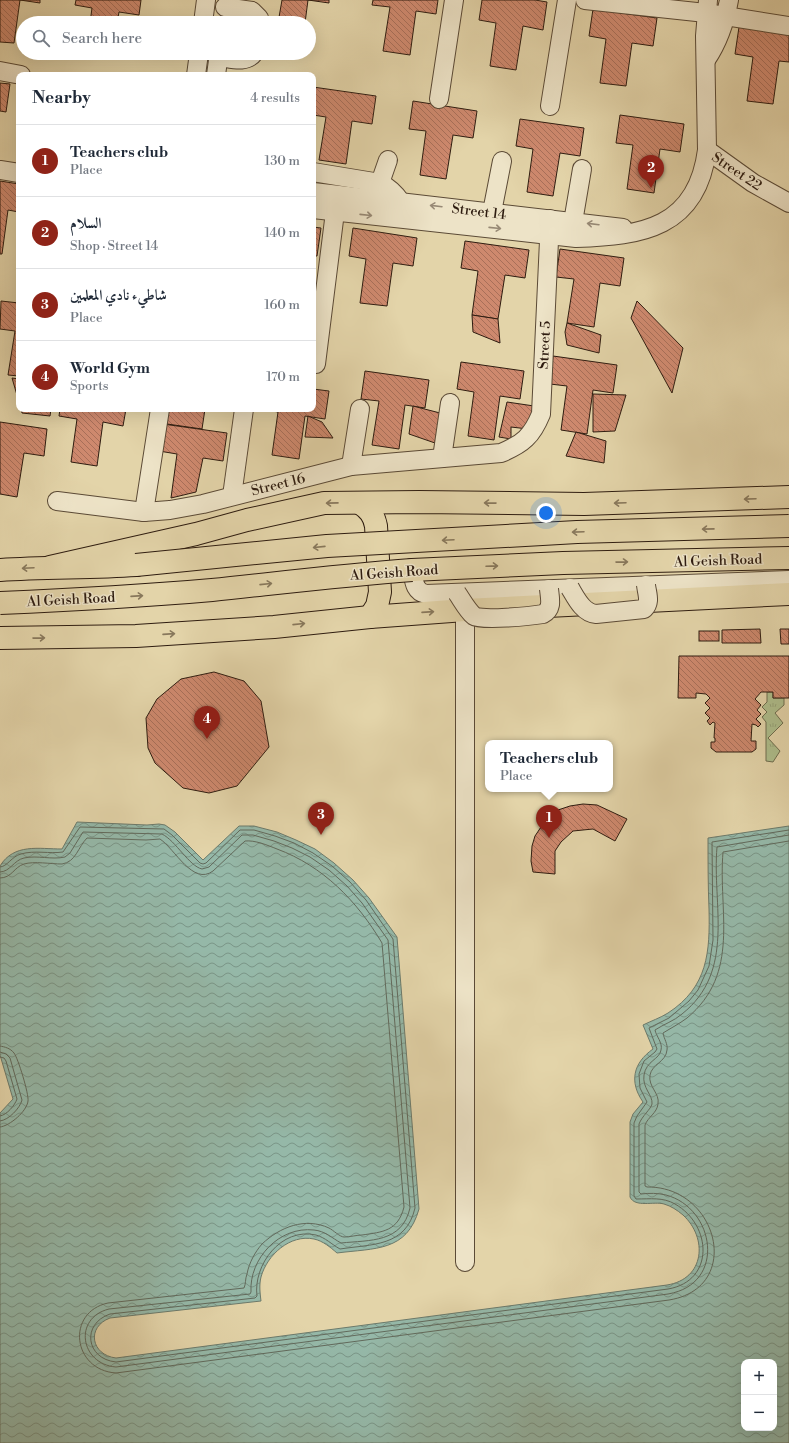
<!DOCTYPE html>
<meta charset="utf-8">
<style>
body{margin:0;font-family:"Libre Bodoni",Amiri,serif;background:#f6f6f7;color:#1f2937}
.controls{position:absolute;right:12px;bottom:12px;display:grid;overflow:hidden;border-radius:8px;box-shadow:0 4px 16px #0002}
.controls button{width:36px;height:36px;display:grid;place-items:center;padding:0;border:0;border-bottom:1px solid #e0e1e3;background:#fff;color:#1f2937;font:20px sans-serif}
.you{position:absolute;left:546px;top:513px;width:14px;height:14px;margin:-10px;border:3px solid #fff;border-radius:50%;background:#1a73e8;box-shadow:0 0 0 6px #1a73e833}
.badge{display:grid;place-items:center;width:26px;height:26px;border-radius:50%;background:#8f2418;color:#fff;font-size:13px;font-weight:700}
.pin{position:absolute;translate:-50% -33px;filter:drop-shadow(0 1px 2px #0008)}
.pin::after{content:'';position:absolute;top:21px;width:14px;height:12px;background:inherit;clip-path:polygon(0 0,100% 0,50% 100%)}
.popup{position:absolute;left:485px;top:740px;width:128px;height:52px;box-sizing:border-box;display:grid;place-content:center;border-radius:8px;background:#fff;filter:drop-shadow(0 1px 3px #0005);font-size:13px;white-space:nowrap;color:#747a83}
.popup b{font-size:15px;color:#1f2937}
.popup::after{content:'';position:absolute;left:50%;top:100%;margin-left:-8px;border:8px solid transparent;border-top-color:#fff}
.list{margin:0;padding:0;list-style:none}
h2{display:flex;justify-content:space-between;align-items:center;height:52px;margin:0;padding:0 16px;font-size:17px}
h2 small{font-size:13px;font-weight:400;color:#747a83}
.list li{display:grid;grid-template-columns:26px 1fr auto;gap:12px;align-items:center;box-sizing:border-box;height:72px;padding:0 16px;border-top:1px solid #e0e1e3}
.list b{display:block;font-size:15px;white-space:nowrap}
.list p{margin:0;font-size:13px;white-space:nowrap;color:#747a83}
.list em{font-size:13px;font-style:normal;color:#747a83}
.icon{flex:none;width:22px;height:22px;fill:none;stroke:currentColor;stroke-width:2;stroke-linecap:round;stroke-linejoin:round}
.map{position:relative;flex:none;width:789px;height:1443px;overflow:hidden}
.search{position:absolute;background:#fff;box-shadow:0 4px 16px #0002;left:16px;top:16px;width:300px;height:44px;display:flex;align-items:center;gap:10px;box-sizing:border-box;padding:0 14px;border-radius:22px;color:#747a83;font-size:15px}
.panel{position:absolute;background:#fff;box-shadow:0 4px 16px #0002;left:16px;top:72px;width:300px;height:340px;border-radius:8px}
.map>svg:first-child{display:block}
</style>
<div class="map">
<svg width="789" height="1443" viewBox="0 0 789 1443">
<defs>
<pattern id="grass-tufts" width="24" height="20" patternUnits="userSpaceOnUse"><rect width="24" height="20" fill="#aebe8c"/><path d="M3 7l-1-3M5 7V3M7 7l1-3M15 17l-1-3M17 17v-4M19 17l1-3" fill="none" stroke="#96a378"/></pattern>
<pattern id="water-waves" width="16" height="10" patternUnits="userSpaceOnUse"><rect width="16" height="10" fill="#95b8a8"/><path d="M0 5q4-4 8 0t8 0" fill="none" stroke="#7a9587"/></pattern>
<pattern id="building-back-hatch" width="6" height="6" patternUnits="userSpaceOnUse"><rect width="6" height="6" fill="#ce896e"/><path d="M-1 5l2 2M0 0l6 6M5-1l2 2" fill="none" stroke="#a86f59"/></pattern>
</defs>
<rect width="100%" height="100%" fill="#e3d4a9"/>
<filter id="stains"><feTurbulence type="fractalNoise" baseFrequency=".005" numOctaves="4"/><feColorMatrix values="0 0 0 0 .2 0 0 0 0 .09 0 0 0 0 .02 0 0 0 .5 -.17"/></filter>
<radialGradient id="worn" r=".72"><stop offset=".6" stop-color="#630" stop-opacity="0"/><stop offset="1" stop-color="#630" stop-opacity=".3"/></radialGradient>
<path fill="url(#grass-tufts)" stroke="#6e6d4e" d="M 767,692 L 773,692 L 773,698 L 784,698 L 784,705 L 775,713 L 783,723 L 768,738 L 780,751 L 773,762 L 766,761 L 766,722 L 762,717 L 767,712 L 762,707 L 767,702 Z"/>
<path fill="url(#water-waves)" stroke="#6c7a6b" fill-rule="evenodd" d="M 77,822 L 147,825 L 159,824 L 165,825 L 175,832 L 203,860 L 239,826 L 254,826 L 277,832 L 296,840 L 315,849 L 334,863 L 353,880 L 369,898 L 397,937 L 419,1209 C 407,1252 375,1248 337,1253 C 330,1247 323,1241 314,1239 C 290,1234 267,1255 261,1277 C 259,1285 260,1293 261,1301 L 110,1318 C 86,1327 91,1355 116,1358 L 667,1285 C 705,1279 708,1238 683,1215 C 677,1210 671,1206 664,1204 C 654,1201 635,1208 630,1197 L 630,1122 L 633,1114 L 643,1102 C 629,1082 633,1063 653,1049 L 643,1025 C 651,1021 660,1018 668,1013 C 708,987 710,952 709,909 C 708,885 708,862 708,838 L 789,826 L 789,1443 L 0,1443 L 0,1113 L 13,1099 L 0,1055 L 0,866 C 14,843 39,849 62,849 ZM 744,1362 L 774,1362 L 774,1428 L 744,1428 Z"/>
<g fill="none" stroke-linecap="round" stroke-linejoin="round">
<g stroke="#626a5c" stroke-width="1">
<path d="M 0,867 C 7,867 12,856 21,854 C 34,850 50,854 63,852 L 80,827 L 164,829 L 172,835 L 200,863 L 203,864 L 206,863 L 240,830 L 254,830 L 275,836 L 294,843 L 313,853 L 332,866 L 350,882 L 366,900 L 393,939 L 415,1208 C 406,1247 372,1244 340,1249 C 331,1244 326,1238 316,1235 C 281,1227 253,1265 257,1296 L 255,1298 L 110,1314 C 81,1324 86,1359 116,1362 L 668,1289 C 715,1281 712,1225 675,1204 C 663,1197 650,1199 636,1199 L 634,1196 L 634,1123 L 637,1116 L 647,1102 L 640,1088 L 639,1074 L 644,1061 L 655,1052 L 657,1049 L 649,1028 L 669,1018 L 689,1001 L 698,990 L 709,966 L 713,940 L 712,842 L 789,830"/>
<path d="M 0,872 C 10,872 14,860 24,858 C 37,855 52,860 65,857 L 70,853 L 83,832 L 162,834 C 176,841 189,866 202,869 L 209,867 L 242,835 L 253,835 L 274,841 L 292,848 L 310,857 L 329,870 L 347,886 L 362,903 L 388,940 L 410,1208 C 402,1243 370,1240 341,1243 C 332,1238 325,1231 314,1230 C 279,1226 249,1259 251,1292 L 250,1294 L 109,1309 C 73,1318 80,1364 116,1367 L 668,1294 C 727,1284 715,1208 666,1195 C 658,1193 649,1193 641,1194 L 639,1192 L 639,1124 C 642,1116 651,1109 652,1104 C 653,1095 642,1088 644,1075 C 646,1061 660,1059 661,1050 C 663,1043 656,1036 655,1030 C 664,1024 674,1021 682,1014 C 736,971 712,905 717,847 L 789,835"/>
<path d="M 0,878 C 12,878 14,867 24,864 C 34,861 51,864 62,864 C 76,862 78,847 87,838 L 146,840 L 160,839 C 175,849 193,886 213,871 L 245,841 C 255,840 267,845 277,849 C 323,866 357,901 382,943 L 404,1207 C 398,1231 383,1232 362,1235 C 357,1235 350,1237 344,1237 C 340,1237 333,1230 329,1228 C 305,1217 280,1227 262,1244 C 255,1252 249,1263 247,1274 C 245,1279 246,1284 244,1288 L 108,1303 C 66,1312 72,1370 116,1373 L 669,1300 C 744,1288 718,1186 647,1187 L 645,1186 L 645,1125 C 648,1117 657,1113 658,1104 C 660,1093 648,1087 650,1075 C 652,1064 666,1062 667,1050 C 668,1044 664,1039 663,1033 C 671,1028 679,1024 687,1018 C 741,973 718,912 723,852 L 789,841"/>
<path d="M 0,1046 C 5,1047 10,1048 14,1053 C 18,1058 29,1094 28,1101 C 27,1111 10,1126 0,1127"/>
<path d="M 0,1052 L 6,1054 L 10,1058 L 22,1100 C 20,1108 9,1120 0,1121"/>
<path d="M 0,1057 L 4,1058 L 6,1061 L 17,1099 C 15,1105 7,1115 0,1116"/>
</g>
</g>
<g fill="url(#building-back-hatch)" stroke="#2e1c10">
<path d="M 0,0 L 20,0 L 14,43 L 0,42 Z"/>
<path d="M 20,0 L 40,0 L 40,3 Z"/>
<path d="M 76,0 L 141,0 L 139,15 L 119,12 L 117,23 L 90,23 L 92,8 L 75,5 Z"/>
<path d="M 282,0 L 308,0 L 305,23 L 278,23 Z"/>
<path d="M 308,0 L 329,0 L 329,3 Z"/>
<path d="M 373,0 L 438,0 L 436,14 L 416,11 L 410,55 L 383,51 L 390,7 L 372,5 Z"/>
<path d="M 482,0 L 535,0 L 547,2 L 543,30 L 523,26 L 516,70 L 490,66 L 496,23 L 479,20 Z"/>
<path d="M 593,9 L 657,18 L 653,46 L 632,43 L 626,86 L 600,83 L 606,39 L 589,36 Z"/>
<path d="M 739,27 L 789,34 L 789,62 L 779,61 L 773,104 L 747,101 L 753,57 L 735,54 Z"/>
<path d="M 94,53 L 113,53 L 113,56 Z"/>
<path d="M 0,83 L 10,84 L 6,112 L 0,111 Z"/>
<path d="M 313,87 L 376,96 L 372,124 L 352,121 L 346,164 L 319,160 L 326,117 L 313,115 Z"/>
<path d="M 413,101 L 477,111 L 473,138 L 453,135 L 446,179 L 420,175 L 426,131 L 409,129 Z"/>
<path d="M 620,115 L 684,124 L 680,152 L 660,149 L 654,193 L 627,189 L 633,145 L 616,143 Z"/>
<path d="M 520,119 L 584,128 L 580,156 L 560,153 L 553,196 L 527,192 L 533,149 L 516,146 Z"/>
<path d="M 0,181 L 19,184 L 19,212 L 8,210 L 2,254 L 0,254 Z"/>
<path d="M 313,227 L 321,228 L 317,256 L 313,256 Z"/>
<path d="M 353,228 L 417,238 L 413,266 L 393,263 L 387,306 L 360,303 L 366,259 L 349,256 Z"/>
<path d="M 465,241 L 529,250 L 525,278 L 505,275 L 498,319 L 472,315 L 478,271 L 461,268 Z"/>
<path d="M 560,249 L 624,258 L 620,286 L 600,283 L 594,327 L 567,323 L 574,279 L 556,277 Z"/>
<path d="M 1,301 L 19,303 L 19,376 L 8,375 L 15,331 L 0,329 Z"/>
<path d="M 637,301 L 683,348 L 672,393 L 631,318 Z"/>
<path d="M 472,315 L 498,319 L 500,343 L 473,332 Z"/>
<path d="M 567,323 L 601,335 L 599,353 L 567,345 L 565,332 Z"/>
<path d="M 553,356 L 617,365 L 613,393 L 593,390 L 587,434 L 561,430 L 567,386 L 550,384 Z"/>
<path d="M 461,362 L 524,371 L 520,399 L 500,396 L 494,440 L 468,436 L 474,392 L 457,389 Z"/>
<path d="M 365,371 L 429,380 L 425,408 L 405,405 L 399,449 L 372,445 L 379,401 L 361,399 Z"/>
<path d="M 12,378 L 19,379 L 19,402 Z"/>
<path d="M 313,389 L 329,391 L 325,419 L 305,416 L 299,459 L 272,455 L 278,412 L 261,409 L 313,409 Z"/>
<path d="M 593,394 L 626,395 L 615,431 L 593,432 Z"/>
<path d="M 507,402 L 534,406 L 528,429 L 511,427 L 511,439 L 499,437 Z"/>
<path d="M 413,406 L 440,413 L 435,443 L 409,434 Z"/>
<path d="M 21,409 L 51,409 L 50,416 L 22,413 Z"/>
<path d="M 60,409 L 126,409 L 123,426 L 103,422 L 97,466 L 71,462 L 77,419 L 59,416 Z"/>
<path d="M 165,409 L 205,409 L 202,429 L 167,424 Z"/>
<path d="M 308,416 L 322,422 L 333,438 L 305,437 Z"/>
<path d="M 0,422 L 47,429 L 44,456 L 24,453 L 17,497 L 0,494 Z"/>
<path d="M 163,424 L 227,433 L 223,461 L 203,458 L 196,492 L 171,498 L 177,454 L 159,451 Z"/>
<path d="M 576,432 L 606,441 L 604,463 L 566,456 Z"/>
<path d="M 760,629 L 761,643 L 722,643 L 722,630 Z"/>
<path d="M 780,629 L 789,629 L 789,644 L 781,644 Z"/>
<rect x="699" y="631" width="20" height="10"/>
<path d="M 679,656 L 789,656 L 789,698 L 773,698 L 773,692 L 761,692 L 755,699 L 761,705 L 757,710 L 761,714 L 756,719 L 761,724 L 758,727 L 756,725 L 752,724 L 751,741 L 756,741 L 756,749 L 752,752 L 716,752 L 711,748 L 711,742 L 715,742 L 715,738 L 714,738 L 715,723 L 713,722 L 710,725 L 707,721 L 710,718 L 705,713 L 710,708 L 705,703 L 710,698 L 706,694 L 696,693 L 696,698 L 678,698 Z"/>
<path d="M 214,672 L 244,681 L 261,701 L 269,747 L 237,786 L 209,793 L 183,788 L 155,763 L 148,748 L 146,718 L 157,699 L 181,679 Z"/>
<path d="M 583,804 L 597,805 L 627,819 L 615,841 L 593,829 L 573,831 L 561,842 L 555,851 L 555,874 L 533,872 L 531,861 L 532,846 L 535,836 L 541,827 L 558,810 L 570,806 Z"/>
</g>
<g fill="none" stroke-linecap="round" stroke-linejoin="round">
<defs>
<g id="minor">
<path d="M 585,0 L 706,13 L 789,26"/>
<path d="M 225,7 L 252,11 L 259,18 L 258,23"/>
<path d="M 203,23 L 206,0"/>
<path d="M 219,57 C 230,58 246,64 254,53"/>
<path d="M 706,60 C 719,41 725,23 729,0"/>
<path d="M 0,71 L 21,75"/>
<path d="M 196,75 L 199,53"/>
<path d="M 216,75 L 219,53"/>
<path d="M 439,99 L 454,0"/>
<path d="M 550,106 L 567,0"/>
<path d="M 707,150 L 753,183 L 789,203"/>
<path d="M 0,170 L 19,173"/>
<path d="M 313,172 L 380,183 C 390,188 395,193 401,202"/>
<path d="M 380,183 L 388,160"/>
<path d="M 313,192 L 623,228"/>
<path d="M 313,209 L 576,238 C 642,236 697,228 707,150 L 705,36 L 708,0"/>
<path d="M 492,212 L 502,161"/>
<path d="M 573,222 L 582,169"/>
<path d="M 316,364 L 335,212"/>
<path d="M 442,458 L 450,403"/>
<path d="M 351,466 L 360,409"/>
<path d="M 232,496 L 244,409"/>
<path d="M 57,501 L 144,512 L 170,510 L 203,504 L 351,466 L 501,453 C 523,444 532,436 541,414 L 550,219"/>
<path d="M 144,512 L 160,409"/>
<path d="M 412,570 C 414,580 414,592 426,594 L 789,580"/>
<path d="M 465,610 L 465,1262"/>
</g>
<g id="highway">
<path d="M 360,503 C 369,509 374,515 376,526 L 380,592 L 377,606 L 370,617"/>
<path d="M 50,567 L 196,534 L 247,520 L 324,503 L 419,502 L 584,504 L 789,497"/>
<path d="M 0,570 C 46,567 91,568 136,565"/>
<path d="M 412,570 L 563,563 L 789,558"/>
<path d="M 0,638 L 136,636 L 274,627 L 370,617 L 465,610 L 789,594"/>
</g>
</defs>
<use href="#minor" stroke="#5b4a36" stroke-width="20"/>
<use href="#highway" stroke="#2e1c10" stroke-width="24"/>
<use href="#minor" stroke="#ede3c7" stroke-width="18"/>
<use href="#highway" stroke="#e3d4a9" stroke-width="22"/>
<defs>
<g id="minor-bridge">
<path d="M 570,588 C 576,598 583,613 596,614 L 644,609 C 651,602 647,594 646,585"/>
<path d="M 457,593 C 462,600 467,610 474,616 C 481,621 531,616 543,614 C 553,609 550,599 549,589"/>
</g>
<g id="highway-bridge">
<path d="M 136,565 L 327,546 L 577,532 L 789,526"/>
<path d="M 0,603 C 71,600 142,596 212,590 C 279,583 345,575 412,570"/>
</g>
</defs>
<use href="#minor-bridge" stroke="#5b4a36" stroke-width="20" stroke-linecap="butt"/>
<use href="#highway-bridge" stroke="#2e1c10" stroke-width="24" stroke-linecap="butt"/>
<use href="#minor-bridge" stroke="#ede3c7" stroke-width="18"/>
<use href="#highway-bridge" stroke="#e3d4a9" stroke-width="22"/>
</g>
<defs><path id="oneway-shaft" d="M-6 0H5M1.5-3L5.5 0L1.5 3" fill="none" stroke-width="1.6" stroke-linecap="round" stroke-linejoin="round"/></defs>
<g stroke="#978975">
<use href="#oneway-shaft" transform="translate(436 206) rotate(-173)"/>
<use href="#oneway-shaft" transform="translate(366 215) rotate(6)"/>
<use href="#oneway-shaft" transform="translate(593 224) rotate(-173)"/>
<use href="#oneway-shaft" transform="translate(495 228) rotate(6)"/>
</g>
<g stroke="#88785c">
<use href="#oneway-shaft" transform="translate(750 499) rotate(178)"/>
<use href="#oneway-shaft" transform="translate(332 503) rotate(179)"/>
<use href="#oneway-shaft" transform="translate(490 503) rotate(-179)"/>
<use href="#oneway-shaft" transform="translate(620 503) rotate(178)"/>
<use href="#oneway-shaft" transform="translate(708 529) rotate(179)"/>
<use href="#oneway-shaft" transform="translate(578 532) rotate(178)"/>
<use href="#oneway-shaft" transform="translate(448 540) rotate(177)"/>
<use href="#oneway-shaft" transform="translate(319 547) rotate(174)"/>
<use href="#oneway-shaft" transform="translate(622 562) rotate(-1)"/>
<use href="#oneway-shaft" transform="translate(492 566) rotate(-2)"/>
<use href="#oneway-shaft" transform="translate(28 568) rotate(177)"/>
<use href="#oneway-shaft" transform="translate(266 584) rotate(-6)"/>
<use href="#oneway-shaft" transform="translate(137 596) rotate(-4)"/>
<use href="#oneway-shaft" transform="translate(428 612) rotate(-4)"/>
<use href="#oneway-shaft" transform="translate(299 624) rotate(-6)"/>
<use href="#oneway-shaft" transform="translate(169 634) rotate(-4)"/>
<use href="#oneway-shaft" transform="translate(39 638) rotate(-1)"/>
</g>
<g text-anchor="middle" stroke-width="3" stroke-linejoin="round" paint-order="stroke">
<g font-size="14" fill="#2e1c10" stroke="#ede3c7">
<text transform="translate(737 171) rotate(34)" y="5">Street 22</text>
<text transform="translate(479 211) rotate(7)" y="5">Street 14</text>
<text transform="translate(544 345) rotate(-87)" y="5">Street 5</text>
<text transform="translate(278 484) rotate(-14)" y="5">Street 16</text>
<text transform="translate(718 560) rotate(-2)" y="5">Al Geish Road</text>
<text transform="translate(394 572) rotate(-4)" y="5">Al Geish Road</text>
<text transform="translate(71 599) rotate(-3)" y="5">Al Geish Road</text>
</g>
</g>
<rect width="100%" height="100%" filter="url(#stains)"/>
<rect width="100%" height="100%" fill="url(#worn)"/>
</svg>
<div class="controls">
<button>+</button>
<button>−</button>
</div>
<div class="you"></div>
<div class="pin badge" style="left:549px;top:838px">1</div>
<div class="popup"><b>Teachers club</b>Place</div>
<div class="pin badge" style="left:651px;top:188px">2</div>
<div class="pin badge" style="left:321px;top:835px">3</div>
<div class="pin badge" style="left:207px;top:739px">4</div>
<div class="search"><svg class="icon" aria-label="search" viewBox="0 0 24 24"><circle cx="10" cy="10" r="6"/><path d="M15 15l6 6"/></svg>Search here</div>
<section class="panel">
<h2>Nearby<small>4 results</small></h2>
<ul class="list">
<li><span class="badge">1</span><div><b>Teachers club</b><p>Place</p></div><em>130 m</em></li>
<li><span class="badge">2</span><div><b>السلام</b><p>Shop · Street 14</p></div><em>140 m</em></li>
<li><span class="badge">3</span><div><b>شاطيء نادي المعلمين</b><p>Place</p></div><em>160 m</em></li>
<li><span class="badge">4</span><div><b>World Gym</b><p>Sports</p></div><em>170 m</em></li>
</ul>
</section>
</div>
